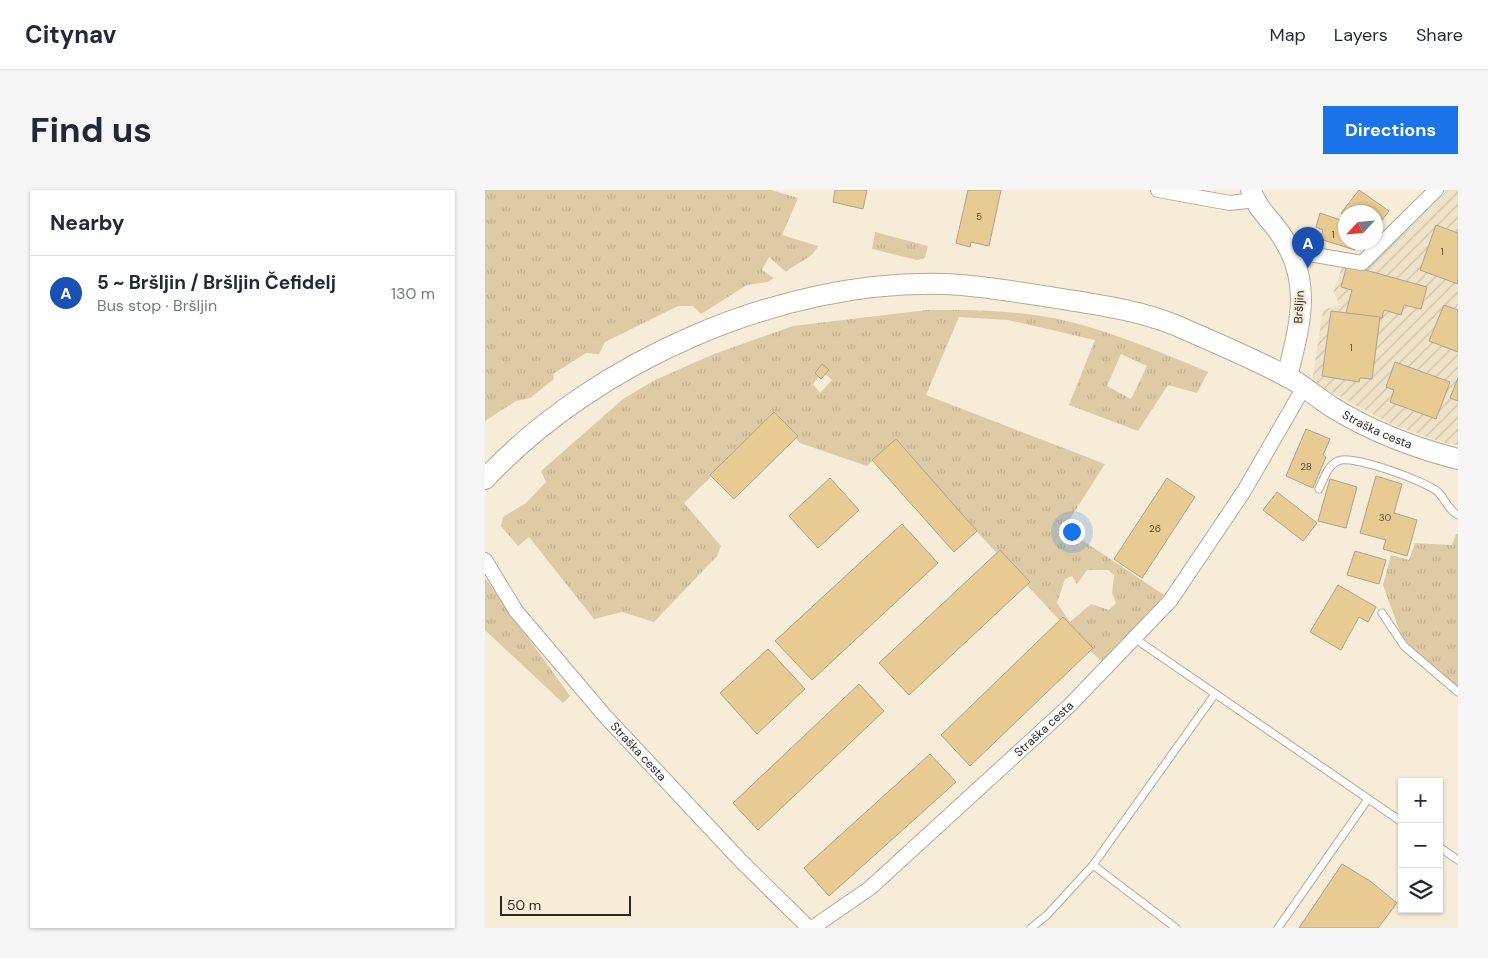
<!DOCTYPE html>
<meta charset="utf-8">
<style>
body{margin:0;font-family:"DM Sans",sans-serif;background:#f6f6f7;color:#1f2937}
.controls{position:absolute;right:15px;bottom:15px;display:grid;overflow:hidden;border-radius:0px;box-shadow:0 1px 4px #0004}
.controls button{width:45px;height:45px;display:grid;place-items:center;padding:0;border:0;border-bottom:1px solid #e0e1e3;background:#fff;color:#1f2937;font:25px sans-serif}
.compass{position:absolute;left:853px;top:15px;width:45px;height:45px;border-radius:50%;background:#fff;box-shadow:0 1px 4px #0004;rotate:244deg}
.scale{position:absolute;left:15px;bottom:12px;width:131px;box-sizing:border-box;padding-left:5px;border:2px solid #2c2821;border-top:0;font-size:14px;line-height:18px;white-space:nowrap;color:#2c2821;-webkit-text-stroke:4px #f6ecd8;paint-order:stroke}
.you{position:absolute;left:586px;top:341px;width:18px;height:18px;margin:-12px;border:4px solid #fff;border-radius:50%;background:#1a73e8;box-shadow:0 0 0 8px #1a73e833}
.badge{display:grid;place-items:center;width:32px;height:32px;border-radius:50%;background:#1a73e8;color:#fff;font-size:16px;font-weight:700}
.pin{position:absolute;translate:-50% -41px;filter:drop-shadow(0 1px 2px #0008)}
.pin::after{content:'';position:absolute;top:26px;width:18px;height:15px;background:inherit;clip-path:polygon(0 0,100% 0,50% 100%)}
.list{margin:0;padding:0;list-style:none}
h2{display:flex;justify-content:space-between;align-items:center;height:65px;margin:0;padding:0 20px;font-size:21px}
h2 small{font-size:16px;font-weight:400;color:#747a83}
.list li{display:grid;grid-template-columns:32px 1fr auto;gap:15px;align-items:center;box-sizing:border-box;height:75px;padding:0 20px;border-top:1px solid #e0e1e3}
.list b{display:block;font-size:19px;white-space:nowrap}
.list p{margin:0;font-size:16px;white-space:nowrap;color:#747a83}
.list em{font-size:16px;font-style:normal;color:#747a83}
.icon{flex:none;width:28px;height:28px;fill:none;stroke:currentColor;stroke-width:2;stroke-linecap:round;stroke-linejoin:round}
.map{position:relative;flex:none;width:973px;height:738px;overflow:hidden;border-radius:0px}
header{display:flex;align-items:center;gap:30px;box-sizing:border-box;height:70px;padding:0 25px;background:#fff;border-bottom:1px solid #e0e1e3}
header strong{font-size:24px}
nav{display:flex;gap:28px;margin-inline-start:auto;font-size:18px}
.intro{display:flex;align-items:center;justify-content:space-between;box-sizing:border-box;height:120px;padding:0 30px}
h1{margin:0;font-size:35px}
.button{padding:12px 22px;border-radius:0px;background:#1a73e8;color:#fff;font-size:18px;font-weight:700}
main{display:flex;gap:30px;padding:0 30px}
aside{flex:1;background:#fff;border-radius:0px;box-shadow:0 1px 4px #0004}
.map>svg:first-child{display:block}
</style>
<header>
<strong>Citynav</strong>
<nav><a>Map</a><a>Layers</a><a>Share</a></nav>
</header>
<div class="intro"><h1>Find us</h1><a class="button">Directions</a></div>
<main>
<aside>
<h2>Nearby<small></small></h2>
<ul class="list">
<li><span class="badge" style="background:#1a4fb4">A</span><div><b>5 ~ Bršljin / Bršljin Čefidelj</b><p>Bus stop · Bršljin</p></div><em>130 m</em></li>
</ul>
</aside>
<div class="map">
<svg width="973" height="738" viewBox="0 0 973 738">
<defs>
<pattern id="industrial-furrows" width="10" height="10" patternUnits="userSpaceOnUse" patternTransform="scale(1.25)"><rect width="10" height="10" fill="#efe2c7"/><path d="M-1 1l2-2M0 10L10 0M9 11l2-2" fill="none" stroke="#cdc2ab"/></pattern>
<pattern id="grass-tufts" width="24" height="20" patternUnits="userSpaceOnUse" patternTransform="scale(1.25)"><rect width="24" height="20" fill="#decba6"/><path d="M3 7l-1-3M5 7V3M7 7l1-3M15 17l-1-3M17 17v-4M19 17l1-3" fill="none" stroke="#bfae8f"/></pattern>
</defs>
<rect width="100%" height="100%" fill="#f6ecd8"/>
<path fill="url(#industrial-furrows)" d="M 962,0 L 973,0 L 973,255 L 959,253 L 906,234 L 827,192 L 838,120 L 854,115 L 849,101 L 858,73 L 883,77 L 950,14 Z"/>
<g fill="url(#grass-tufts)" fill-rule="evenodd">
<path d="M 0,0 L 286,0 L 313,8 L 297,45 L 333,56 C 326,70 312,72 301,82 L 284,67 L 277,80 L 289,88 L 283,92 L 262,95 L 216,124 L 208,116 L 193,116 L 120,152 L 114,164 L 101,163 L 68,184 L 69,189 L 45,208 L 31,211 L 0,231 Z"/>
<path d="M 390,42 L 443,56 L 440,68 L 432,70 L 387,59 Z"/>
<path d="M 442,120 C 489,120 536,120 582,131 C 630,143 678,163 723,182 L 712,203 L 683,195 L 653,241 L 584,215 L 610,150 L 523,130 L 474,127 L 441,205 L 620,274 L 579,338 L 679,405 L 622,477 L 580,436 L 408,252 L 382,276 L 315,253 L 289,226 L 199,313 L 236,356 L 232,366 L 169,432 L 137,422 L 109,429 L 44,347 L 33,356 L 16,336 L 18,327 L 41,313 L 61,292 L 56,281 L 138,209 L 170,190 L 229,164 L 308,136 ZM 636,164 L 662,176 L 646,209 L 622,196 ZM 338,182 L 347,190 L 335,203 L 328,194 ZM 602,380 L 623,380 L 629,385 L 627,403 L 631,413 L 624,420 L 606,414 L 585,432 L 572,413 L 580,389 L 587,386 L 592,394 Z"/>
<path d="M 971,344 L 973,344 L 973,497 L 927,459 L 915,442 L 898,395 L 906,365 L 924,370 L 930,353 L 967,355 Z"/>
<path d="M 0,388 L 85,506 L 78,513 L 0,440 Z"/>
</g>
<g fill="#e7cb93" stroke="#aca390">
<path d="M 350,0 L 382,0 L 378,19 L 348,12 Z"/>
<path d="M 483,0 L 516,0 L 504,56 L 486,52 L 485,57 L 471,53 Z"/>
<path d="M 874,0 L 904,21 L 891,38 L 891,22 L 861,22 L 861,27 L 856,23 Z"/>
<path d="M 835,23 L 861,32 L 861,52 L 873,52 L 870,60 L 835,49 L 838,40 L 831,37 Z"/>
<path d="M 951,35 L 973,43 L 973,94 L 935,80 Z"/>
<path d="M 862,75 L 942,97 L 936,119 L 919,115 L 916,125 L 899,120 L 897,128 L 861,123 L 867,100 L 856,97 Z"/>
<path d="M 959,115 L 973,120 L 973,162 L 944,151 Z"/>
<path d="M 846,121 L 895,127 L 887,189 L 875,188 L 874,192 L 837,186 Z"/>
<path d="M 910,172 L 965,192 L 951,229 L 905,212 L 909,200 L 901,197 Z"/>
<path d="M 337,174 L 344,180 L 336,189 L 330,183 Z"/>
<path d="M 973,188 L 973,211 L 965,208 Z"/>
<path d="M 289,222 L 313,246 L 249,309 L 225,285 Z"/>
<path d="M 821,239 L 845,249 L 838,265 L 841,267 L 828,298 L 801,286 Z"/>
<path d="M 411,249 L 492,341 L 469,362 L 387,270 Z"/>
<path d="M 891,286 L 917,294 L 909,323 L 932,330 L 922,366 L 898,359 L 901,350 L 875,343 Z"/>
<path d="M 345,288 L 374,320 L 333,358 L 304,326 Z"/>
<path d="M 682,288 L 710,307 L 657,388 L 629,369 Z"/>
<path d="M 845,289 L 872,297 L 861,338 L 833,331 Z"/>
<path d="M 792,302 L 832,333 L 818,351 L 778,320 Z"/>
<path d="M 417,334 L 453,373 L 327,490 L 290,451 Z"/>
<path d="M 515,360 L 545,392 L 424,505 L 394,473 Z"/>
<path d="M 870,361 L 901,370 L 894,394 L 862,385 Z"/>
<path d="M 853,395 L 891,417 L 883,432 L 874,427 L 856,460 L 825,442 Z"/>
<path d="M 578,427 L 608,458 L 485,576 L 456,545 Z"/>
<path d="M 283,459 L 320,499 L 272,544 L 235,503 Z"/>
<path d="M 374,494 L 399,521 L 273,640 L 248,613 Z"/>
<path d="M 445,564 L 471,592 L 344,706 L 319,678 Z"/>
<path d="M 857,674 L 885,691 L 912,713 L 893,738 L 814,738 Z"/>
</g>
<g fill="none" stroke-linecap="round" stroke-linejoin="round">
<defs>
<g id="lane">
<path d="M 834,299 C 839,289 842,276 853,271 C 866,264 941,291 953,302 C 960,309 964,321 973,325"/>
<path d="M 897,423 L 919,456 L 973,502"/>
<path d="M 649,448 L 917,632"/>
<path d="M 954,657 L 973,670"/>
<path d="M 608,675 L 691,738"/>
<path d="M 546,738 L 562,725 L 608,675 L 730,504"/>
<path d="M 793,738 L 883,609"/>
</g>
<g id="street">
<path d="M 673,0 L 745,13 L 770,10"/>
<path d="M 807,61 L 877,73 L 951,0"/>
<path id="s1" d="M 0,370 L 31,421 L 120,526 L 256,671 L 324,738"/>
<path id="s2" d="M 327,738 L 385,698 L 584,516 L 685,411 L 759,301 L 819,197"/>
</g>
<g id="secondary">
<path d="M 766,0 C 772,20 788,31 798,48 C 828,95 814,137 802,187"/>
<path id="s3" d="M 0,289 C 110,171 297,89 459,94 C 494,95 530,102 565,107 C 606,114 651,119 690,135 C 727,151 765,167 801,186 C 819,195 833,209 850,219 C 888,242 930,258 973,269"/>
</g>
</defs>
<use href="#lane" stroke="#b4ab98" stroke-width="9"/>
<use href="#street" stroke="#b4ab98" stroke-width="16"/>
<use href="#secondary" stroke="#b4ab98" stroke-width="22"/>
<use href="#lane" stroke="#fff" stroke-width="7"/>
<use href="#street" stroke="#fff" stroke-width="14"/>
<use href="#secondary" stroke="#fff" stroke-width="20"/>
</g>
<g text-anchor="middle" stroke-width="5" stroke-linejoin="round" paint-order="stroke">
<g font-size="10" fill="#5b513e">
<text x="494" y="30">5</text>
<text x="848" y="48">1</text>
<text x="957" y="65">1</text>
<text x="866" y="161">1</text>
<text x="821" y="280">28</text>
<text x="900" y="331">30</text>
<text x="670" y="342">26</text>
</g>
<g font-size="12" fill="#2c2821" stroke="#f6ecd8">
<text transform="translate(814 117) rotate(-87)" y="4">Bršljin</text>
<text dy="4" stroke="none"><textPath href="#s3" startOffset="976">Straška cesta</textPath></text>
<text dy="4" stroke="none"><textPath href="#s2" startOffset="306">Straška cesta</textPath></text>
<text dy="4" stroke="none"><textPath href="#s1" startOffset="246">Straška cesta</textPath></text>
</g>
</g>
</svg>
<div class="controls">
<button>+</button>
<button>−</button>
<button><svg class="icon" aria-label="layers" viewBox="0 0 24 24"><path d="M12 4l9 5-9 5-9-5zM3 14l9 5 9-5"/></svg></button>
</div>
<svg class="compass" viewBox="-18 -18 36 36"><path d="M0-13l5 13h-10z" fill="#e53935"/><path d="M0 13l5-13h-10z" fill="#747a83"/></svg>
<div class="scale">50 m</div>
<div class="you"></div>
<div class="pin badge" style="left:823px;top:78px;background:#1a4fb4">A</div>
</div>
</main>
